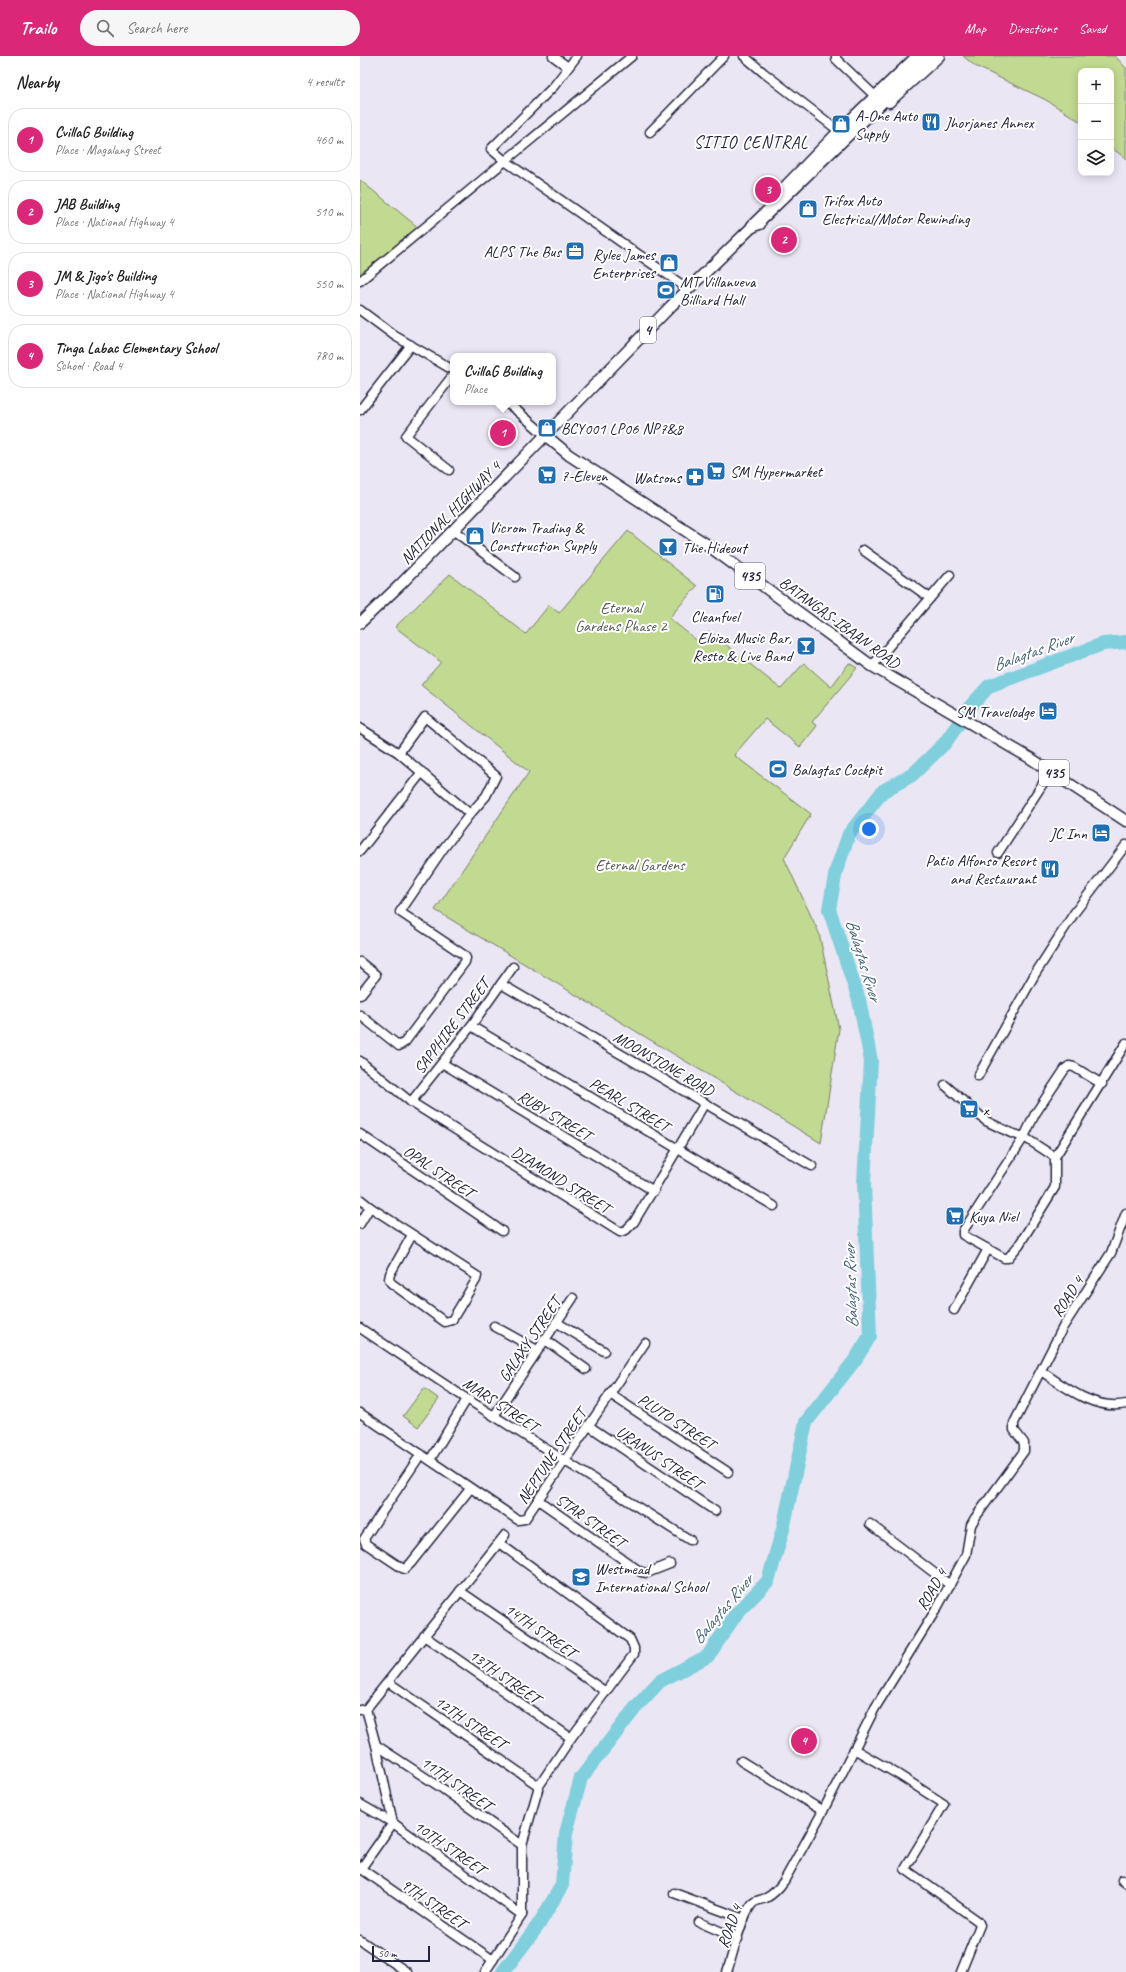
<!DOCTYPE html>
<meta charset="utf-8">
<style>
body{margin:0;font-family:Caveat,sans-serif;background:#f6f6f6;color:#222}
.controls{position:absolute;right:12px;top:12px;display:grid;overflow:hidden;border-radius:8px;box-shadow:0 2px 10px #0003}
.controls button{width:36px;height:36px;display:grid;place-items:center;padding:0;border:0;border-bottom:1px solid #e0e0e0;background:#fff;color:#222;font:20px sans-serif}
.scale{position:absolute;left:12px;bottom:10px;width:58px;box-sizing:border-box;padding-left:4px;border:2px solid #22223b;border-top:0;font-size:11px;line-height:14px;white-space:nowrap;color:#22223b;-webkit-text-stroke:3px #fff;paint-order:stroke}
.you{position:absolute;left:509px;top:773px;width:14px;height:14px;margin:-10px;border:3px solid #fff;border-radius:50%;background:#1a73e8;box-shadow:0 0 0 6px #1a73e833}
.badge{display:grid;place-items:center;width:26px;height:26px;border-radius:50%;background:#db2777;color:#fff;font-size:13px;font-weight:700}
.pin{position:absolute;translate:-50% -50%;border:2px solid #fff;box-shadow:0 1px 4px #0006}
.popup{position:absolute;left:90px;top:297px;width:106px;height:52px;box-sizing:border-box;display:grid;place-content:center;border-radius:8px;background:#fff;filter:drop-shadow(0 1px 3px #0005);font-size:13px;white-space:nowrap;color:#767676}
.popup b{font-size:15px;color:#222}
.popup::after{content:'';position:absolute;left:50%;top:100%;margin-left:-8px;border:8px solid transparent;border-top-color:#fff}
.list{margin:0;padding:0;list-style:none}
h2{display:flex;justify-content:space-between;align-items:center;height:52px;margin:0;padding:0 16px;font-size:17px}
h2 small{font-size:13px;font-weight:400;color:#767676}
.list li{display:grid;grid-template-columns:26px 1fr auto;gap:12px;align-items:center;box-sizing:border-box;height:64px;margin:0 8px 8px;padding:0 8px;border:1px solid #e0e0e0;border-radius:16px}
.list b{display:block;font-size:15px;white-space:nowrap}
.list p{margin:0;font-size:13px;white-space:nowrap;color:#767676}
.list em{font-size:13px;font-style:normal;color:#767676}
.icon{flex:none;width:22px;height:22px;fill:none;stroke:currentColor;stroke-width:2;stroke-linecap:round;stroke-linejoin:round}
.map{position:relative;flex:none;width:766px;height:1916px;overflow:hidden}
header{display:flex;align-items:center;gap:24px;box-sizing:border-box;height:56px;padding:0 20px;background:#db2777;color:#fff}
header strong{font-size:19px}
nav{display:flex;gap:22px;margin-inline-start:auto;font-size:14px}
.search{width:280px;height:36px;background:#f6f6f6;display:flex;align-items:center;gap:10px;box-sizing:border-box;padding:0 14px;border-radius:22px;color:#767676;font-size:15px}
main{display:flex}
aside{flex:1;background:#fff}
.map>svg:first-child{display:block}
</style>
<header>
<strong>Trailo</strong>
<div class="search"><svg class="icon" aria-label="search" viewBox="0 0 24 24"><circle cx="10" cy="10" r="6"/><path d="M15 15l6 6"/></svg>Search here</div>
<nav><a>Map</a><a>Directions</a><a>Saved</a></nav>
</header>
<main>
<aside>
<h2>Nearby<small>4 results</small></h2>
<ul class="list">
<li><span class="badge">1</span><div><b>CvillaG Building</b><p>Place · Magalang Street</p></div><em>460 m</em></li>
<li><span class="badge">2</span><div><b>JAB Building</b><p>Place · National Highway 4</p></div><em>510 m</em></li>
<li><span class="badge">3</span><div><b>JM &amp; Jigo's Building</b><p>Place · National Highway 4</p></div><em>550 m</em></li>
<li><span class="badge">4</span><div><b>Tinga Labac Elementary School</b><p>School · Road 4</p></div><em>780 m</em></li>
</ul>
</aside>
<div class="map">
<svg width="766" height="1916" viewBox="0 0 766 1916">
<rect width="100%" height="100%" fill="#ebe6f4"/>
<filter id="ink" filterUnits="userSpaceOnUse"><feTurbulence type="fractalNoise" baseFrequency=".025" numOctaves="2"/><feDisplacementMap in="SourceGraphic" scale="8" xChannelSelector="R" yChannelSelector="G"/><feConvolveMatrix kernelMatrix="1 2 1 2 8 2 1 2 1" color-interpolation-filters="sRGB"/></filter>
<g filter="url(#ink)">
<g fill="#c1d990" stroke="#727e66">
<path d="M 603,0 L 755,0 L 766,12 L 766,103 L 751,91 L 751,15 L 721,15 L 721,66 L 686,44 L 615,10 Z"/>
<path d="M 0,124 L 59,172 L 0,220 Z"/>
<path d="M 305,227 L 314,234 L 308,241 L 299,234 Z"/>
<path d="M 268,475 L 337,530 L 309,562 L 340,587 L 349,575 L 421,633 L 444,607 L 471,631 L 489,607 L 497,612 L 452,666 L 457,670 L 440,691 L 405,663 L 374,699 L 451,758 L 424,802 L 459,877 L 479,973 L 461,1087 L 75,854 L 169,716 L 61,629 L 81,606 L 35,571 L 90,518 L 166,578 L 189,549 L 199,557 Z"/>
<path d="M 64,1332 L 79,1343 L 58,1371 L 43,1360 Z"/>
</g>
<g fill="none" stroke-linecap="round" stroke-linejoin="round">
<path stroke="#7fcfdc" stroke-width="14" d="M 143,1916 L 179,1868 L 202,1829 L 206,1777 L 221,1722 L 276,1651 L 300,1625 L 348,1600 L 376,1558 L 408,1525 L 423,1473 L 446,1366 L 495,1304 L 510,1280 L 504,1127 L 511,1005 L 499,944 L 469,853 L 476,815 L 489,778 L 523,735 L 552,719 L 585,687 L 610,651 L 629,630 L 743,588 L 766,586"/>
<defs>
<g id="minor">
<path d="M 193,0 L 208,11"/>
<path d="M 217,0 L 194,30 L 131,93 L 145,105 L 328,233"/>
<path d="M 384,0 L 404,17 L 479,75"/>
<path d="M 476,0 L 476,3 L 515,40"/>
<path d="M 290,76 L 364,0"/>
<path d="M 0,225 L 272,0"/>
<path d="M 0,254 L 35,280 L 93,314"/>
<path d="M 144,346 L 155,353 L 185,379"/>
<path d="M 0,354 L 51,289"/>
<path d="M 89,414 L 46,380 L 93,319"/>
<path d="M 93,474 L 155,521"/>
<path d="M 503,494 L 570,542"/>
<path d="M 512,610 L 590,519"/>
<path d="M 0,672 L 39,697 L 110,758"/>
<path d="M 0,795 L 62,716"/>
<path d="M 638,797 L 691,715"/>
<path d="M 0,906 L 16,919 L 0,939"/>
<path d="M 141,928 L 452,1110"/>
<path d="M 0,959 L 39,990 L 45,986 L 105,906 L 106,902 L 104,899 L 40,856 L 83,793 L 110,758 L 126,740 L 136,720 L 65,661 L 39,697"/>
<path d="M 111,970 L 414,1150"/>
<path d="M 0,1005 L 51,1046 L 260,1176 L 266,1174 L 274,1166 L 345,1047"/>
<path d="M 82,1007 L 294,1135"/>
<path d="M 618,1020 L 675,918 L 715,856 L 766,789"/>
<path d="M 742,1028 L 714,1011 L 709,1010 L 705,1013 L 675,1058 L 664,1081 L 603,1175 L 603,1179 L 644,1202 L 648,1202 L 659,1189 L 695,1131 L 695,1101 L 766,987"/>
<path d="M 585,1029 L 626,1065 L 651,1077 L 664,1081 L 695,1101"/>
<path d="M 51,1046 L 111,970 L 153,911"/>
<path d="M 0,1078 L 142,1175"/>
<path d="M 0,1143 L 10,1151 L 0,1168"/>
<path d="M 10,1151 L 117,1220 L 116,1224 L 92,1264 L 85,1266 L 31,1227 L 29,1223 L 30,1218 L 52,1179"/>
<path d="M 594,1254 L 628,1193"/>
<path d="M 196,1266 L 244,1295"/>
<path d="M 134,1270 L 177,1294"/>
<path d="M 0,1272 L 107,1343 L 330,1484"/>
<path d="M 184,1283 L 226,1313"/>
<path d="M 681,1315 C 705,1331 735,1355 766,1348"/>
<path d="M 250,1338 L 368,1416"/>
<path d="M 0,1357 L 158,1464 L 165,1463 L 285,1287"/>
<path d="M 134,1360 L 213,1242"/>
<path d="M 229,1370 L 355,1455"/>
<path d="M 61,1398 L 4,1483 L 6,1488 L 42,1512 L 45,1513 L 51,1507 L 110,1433"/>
<path d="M 70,1404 L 107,1343"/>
<path d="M 178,1444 L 281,1516 L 287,1517 L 310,1508"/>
<path d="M 510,1468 L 590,1529"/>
<path d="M 100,1535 L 246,1636"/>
<path d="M 64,1580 L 211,1682"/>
<path d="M 28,1626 L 179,1730"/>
<path d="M 0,1654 L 6,1653 L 145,1479"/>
<path d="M 16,1689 L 83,1733 L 162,1789"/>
<path d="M 494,1693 L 539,1719 L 584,1748 L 545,1813 L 618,1865 L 620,1869 L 601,1916"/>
<path d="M 381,1705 L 463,1755"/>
<path d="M 0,1748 L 33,1767 L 162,1859"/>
<path d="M 0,1812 L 133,1904"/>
<path d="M 0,1814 L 33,1767 L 16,1689 L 6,1653"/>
<path d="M 762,1824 L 766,1827"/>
<path d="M 314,1837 L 384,1863"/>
<path d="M 339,1866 L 378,1883"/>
<path d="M 0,1884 L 47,1916"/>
<path d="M 125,1916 L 162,1859 L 162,1789 L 179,1730 L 211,1682 L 274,1598 L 274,1592 L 270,1583 L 139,1487"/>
<path d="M 367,1916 C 373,1898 381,1861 392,1848 C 395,1844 401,1844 406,1842 C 414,1838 419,1832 424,1825 L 463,1755 L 515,1652 L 577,1552 L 606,1499 L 611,1469 L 615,1462 L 664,1395 L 664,1387 L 654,1374 L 654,1367 L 703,1271 L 751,1197 L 766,1157"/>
</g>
<g id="major">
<path d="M 529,46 L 579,0"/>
<path d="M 414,142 L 479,75 L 557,0"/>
<path d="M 185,379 L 209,399 L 346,488 L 512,610 L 670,702 L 766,765"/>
<path d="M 0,567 L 41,528 L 311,250 L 393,170 L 400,168"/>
</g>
<path id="highway" d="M 393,170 L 569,0"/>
</defs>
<use href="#minor" stroke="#22223b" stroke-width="11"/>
<use href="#major" stroke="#22223b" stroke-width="13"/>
<use href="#highway" stroke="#22223b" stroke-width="15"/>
<use href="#minor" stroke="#fff" stroke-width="8"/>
<use href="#major" stroke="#fff" stroke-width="10"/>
<use href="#highway" stroke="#fff" stroke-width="12"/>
</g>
</g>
<defs>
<symbol id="restaurant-square" viewBox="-11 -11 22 22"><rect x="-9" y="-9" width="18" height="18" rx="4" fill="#1f6fb2" stroke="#fff"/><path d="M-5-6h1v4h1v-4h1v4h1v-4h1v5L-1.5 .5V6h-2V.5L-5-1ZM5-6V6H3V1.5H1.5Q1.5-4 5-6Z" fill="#fff"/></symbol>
<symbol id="shop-square" viewBox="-11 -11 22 22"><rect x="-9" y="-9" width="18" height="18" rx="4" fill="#1f6fb2" stroke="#fff"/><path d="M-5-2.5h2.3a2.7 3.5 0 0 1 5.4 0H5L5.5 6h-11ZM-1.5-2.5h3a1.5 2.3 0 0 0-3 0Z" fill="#fff"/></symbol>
<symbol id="office-square" viewBox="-11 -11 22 22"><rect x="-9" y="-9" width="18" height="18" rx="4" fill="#1f6fb2" stroke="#fff"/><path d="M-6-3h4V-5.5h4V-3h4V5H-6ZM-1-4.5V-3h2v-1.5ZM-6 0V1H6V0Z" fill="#fff"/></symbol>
<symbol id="stadium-square" viewBox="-11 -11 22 22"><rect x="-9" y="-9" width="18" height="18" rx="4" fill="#1f6fb2" stroke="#fff"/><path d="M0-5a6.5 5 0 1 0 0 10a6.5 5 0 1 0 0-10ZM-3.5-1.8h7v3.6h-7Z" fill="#fff"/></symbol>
<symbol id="supermarket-square" viewBox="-11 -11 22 22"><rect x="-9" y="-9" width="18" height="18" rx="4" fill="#1f6fb2" stroke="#fff"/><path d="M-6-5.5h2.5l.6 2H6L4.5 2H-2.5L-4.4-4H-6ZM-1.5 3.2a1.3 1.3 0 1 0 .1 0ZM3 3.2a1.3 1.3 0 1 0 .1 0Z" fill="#fff"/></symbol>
<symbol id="pharmacy-square" viewBox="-11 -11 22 22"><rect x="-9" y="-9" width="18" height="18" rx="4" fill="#1f6fb2" stroke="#fff"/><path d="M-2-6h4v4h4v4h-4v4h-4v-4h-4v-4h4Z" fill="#fff"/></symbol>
<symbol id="bar-square" viewBox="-11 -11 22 22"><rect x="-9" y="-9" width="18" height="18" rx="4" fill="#1f6fb2" stroke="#fff"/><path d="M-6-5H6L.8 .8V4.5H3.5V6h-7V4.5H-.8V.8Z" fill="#fff"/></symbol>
<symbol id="fuel-square" viewBox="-11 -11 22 22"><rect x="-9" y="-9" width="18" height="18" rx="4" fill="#1f6fb2" stroke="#fff"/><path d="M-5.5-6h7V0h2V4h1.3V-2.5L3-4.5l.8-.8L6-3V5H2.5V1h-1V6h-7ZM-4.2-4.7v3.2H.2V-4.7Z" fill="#fff"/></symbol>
<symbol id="hotel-square" viewBox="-11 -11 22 22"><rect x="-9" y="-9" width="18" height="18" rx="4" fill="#1f6fb2" stroke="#fff"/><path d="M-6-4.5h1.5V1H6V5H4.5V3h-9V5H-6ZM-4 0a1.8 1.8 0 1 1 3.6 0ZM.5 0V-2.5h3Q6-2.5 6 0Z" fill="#fff"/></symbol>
<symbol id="school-square" viewBox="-11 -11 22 22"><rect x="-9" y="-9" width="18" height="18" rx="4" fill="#1f6fb2" stroke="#fff"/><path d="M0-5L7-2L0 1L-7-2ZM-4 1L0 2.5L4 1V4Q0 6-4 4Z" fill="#fff"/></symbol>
</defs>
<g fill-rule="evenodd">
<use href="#restaurant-square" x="560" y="55" width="22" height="22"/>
<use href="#shop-square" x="470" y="57" width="22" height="22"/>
<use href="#shop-square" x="437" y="142" width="22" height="22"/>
<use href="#office-square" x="204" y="184" width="22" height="22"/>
<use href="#shop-square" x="298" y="196" width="22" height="22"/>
<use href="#stadium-square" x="295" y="223" width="22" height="22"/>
<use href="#shop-square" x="176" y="361" width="22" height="22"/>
<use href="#supermarket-square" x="345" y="404" width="22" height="22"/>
<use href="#supermarket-square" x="176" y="408" width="22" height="22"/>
<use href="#pharmacy-square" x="324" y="410" width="22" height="22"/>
<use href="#shop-square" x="104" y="469" width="22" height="22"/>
<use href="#bar-square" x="297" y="480" width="22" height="22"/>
<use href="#fuel-square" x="344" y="527" width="22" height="22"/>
<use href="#bar-square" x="435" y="579" width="22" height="22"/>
<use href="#hotel-square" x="677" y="644" width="22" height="22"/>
<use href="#stadium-square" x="407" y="702" width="22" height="22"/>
<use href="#hotel-square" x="730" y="766" width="22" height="22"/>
<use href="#restaurant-square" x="679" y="802" width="22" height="22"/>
<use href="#supermarket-square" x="598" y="1042" width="22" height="22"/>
<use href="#supermarket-square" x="584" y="1149" width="22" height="22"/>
<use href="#school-square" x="210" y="1510" width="22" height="22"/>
</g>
<g text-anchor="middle" stroke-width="4" stroke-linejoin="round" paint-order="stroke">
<g fill="#fff" stroke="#646476" stroke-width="1">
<rect x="280" y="261" width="16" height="26" rx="3"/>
<rect x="375" y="507" width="30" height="26" rx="3"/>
<rect x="679" y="704" width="30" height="26" rx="3"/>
</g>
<g font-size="15" font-weight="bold" fill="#22223b">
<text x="288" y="279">4</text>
<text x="390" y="525">435</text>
<text x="694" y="722">435</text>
</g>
<g font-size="16" fill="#22223b" stroke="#fff" text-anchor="start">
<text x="495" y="65">A-One Auto<tspan x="495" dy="18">Supply</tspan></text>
<text x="585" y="72">Jhorjanes Annex</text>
<text x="462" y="150">Trifox Auto<tspan x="462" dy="18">Electrical/Motor Rewinding</tspan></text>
<text x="201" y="201" text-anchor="end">ALPS The Bus</text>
<text x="295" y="204" text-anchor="end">Rylee James<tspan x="295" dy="18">Enterprises</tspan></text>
<text x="320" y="231">MT Villanueva<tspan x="320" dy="18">Billiard Hall</tspan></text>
<text x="201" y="378">BCY001 LP06 NP7&amp;8</text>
<text x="370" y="421">SM Hypermarket</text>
<text x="201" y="425">7-Eleven</text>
<text x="321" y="427" text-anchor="end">Watsons</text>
<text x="129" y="477">Vicrom Trading &amp;<tspan x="129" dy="18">Construction Supply</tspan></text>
<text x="322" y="497">The Hideout</text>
<text x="355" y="566" text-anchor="middle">Cleanfuel</text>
<text x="432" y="587" text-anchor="end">Eloiza Music Bar,<tspan x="432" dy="18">Resto &amp; Live Band</tspan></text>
<text x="674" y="661" text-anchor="end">SM Travelodge</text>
<text x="432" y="719">Balagtas Cockpit</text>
<text x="727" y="783" text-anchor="end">JC Inn</text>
<text x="676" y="810" text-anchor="end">Patio Alfonso Resort<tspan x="676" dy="18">and Restaurant</tspan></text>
<text x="623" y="1059">x</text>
<text x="609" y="1166">Kuya Niel</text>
<text x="235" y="1518">Westmead<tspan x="235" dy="18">International School</tspan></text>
</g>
<g font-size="16" fill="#22223b" stroke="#fff">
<text transform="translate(90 456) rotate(-46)" y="6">NATIONAL HIGHWAY 4</text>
<text transform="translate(480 566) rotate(36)" y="6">BATANGAS-IBAAN ROAD</text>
<text transform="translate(91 970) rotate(-53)" y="6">SAPPHIRE STREET</text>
<text transform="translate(304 1007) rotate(30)" y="6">MOONSTONE ROAD</text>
<text transform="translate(270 1048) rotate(31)" y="6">PEARL STREET</text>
<text transform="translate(195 1059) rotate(31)" y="6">RUBY STREET</text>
<text transform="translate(79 1115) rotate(34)" y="6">OPAL STREET</text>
<text transform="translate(201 1123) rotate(32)" y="6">DIAMOND STREET</text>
<text transform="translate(707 1240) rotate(-57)" y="6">ROAD 4</text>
<text transform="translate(169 1283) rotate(-56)" y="6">GALAXY STREET</text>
<text transform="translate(141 1348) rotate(33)" y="6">MARS STREET</text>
<text transform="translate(317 1365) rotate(33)" y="6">PLUTO STREET</text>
<text transform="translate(191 1400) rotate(-56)" y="6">NEPTUNE STREET</text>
<text transform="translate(300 1401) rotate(34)" y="6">URANUS STREET</text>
<text transform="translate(231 1464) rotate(35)" y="6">STAR STREET</text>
<text transform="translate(571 1533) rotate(-60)" y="6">ROAD 4</text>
<text transform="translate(181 1574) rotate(35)" y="6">14TH STREET</text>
<text transform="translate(145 1620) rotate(35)" y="6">13TH STREET</text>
<text transform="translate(111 1666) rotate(34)" y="6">12TH STREET</text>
<text transform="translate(97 1727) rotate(35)" y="6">11TH STREET</text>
<text transform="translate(90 1791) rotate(35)" y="6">10TH STREET</text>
<text transform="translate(74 1847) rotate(35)" y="6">9TH STREET</text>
<text transform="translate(369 1870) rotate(-70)" y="6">ROAD 4</text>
</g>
<g font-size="16" fill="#525954" stroke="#fff">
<text x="261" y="557">Eternal<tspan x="261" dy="18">Gardens Phase 2</tspan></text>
<text x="280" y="814">Eternal Gardens</text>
</g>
<g font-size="17" letter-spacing="1" fill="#22223b" stroke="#fff">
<text x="391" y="92">SITIO CENTRAL</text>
</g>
<g font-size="17" font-style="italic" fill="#435f73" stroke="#fff">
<text transform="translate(673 595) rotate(-20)" y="6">Balagtas River</text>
<text transform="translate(504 904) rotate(73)" y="6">Balagtas River</text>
<text transform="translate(490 1230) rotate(-92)" y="6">Balagtas River</text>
<text transform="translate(362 1553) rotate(-50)" y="6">Balagtas River</text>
</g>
</g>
</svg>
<div class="controls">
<button>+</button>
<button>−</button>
<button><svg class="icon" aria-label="layers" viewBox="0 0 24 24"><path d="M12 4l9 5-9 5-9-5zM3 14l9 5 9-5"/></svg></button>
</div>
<div class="scale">50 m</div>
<div class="you"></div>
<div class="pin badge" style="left:143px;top:377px">1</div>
<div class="popup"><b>CvillaG Building</b>Place</div>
<div class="pin badge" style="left:424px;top:184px">2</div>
<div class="pin badge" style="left:408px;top:134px">3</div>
<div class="pin badge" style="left:444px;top:1685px">4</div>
</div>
</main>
